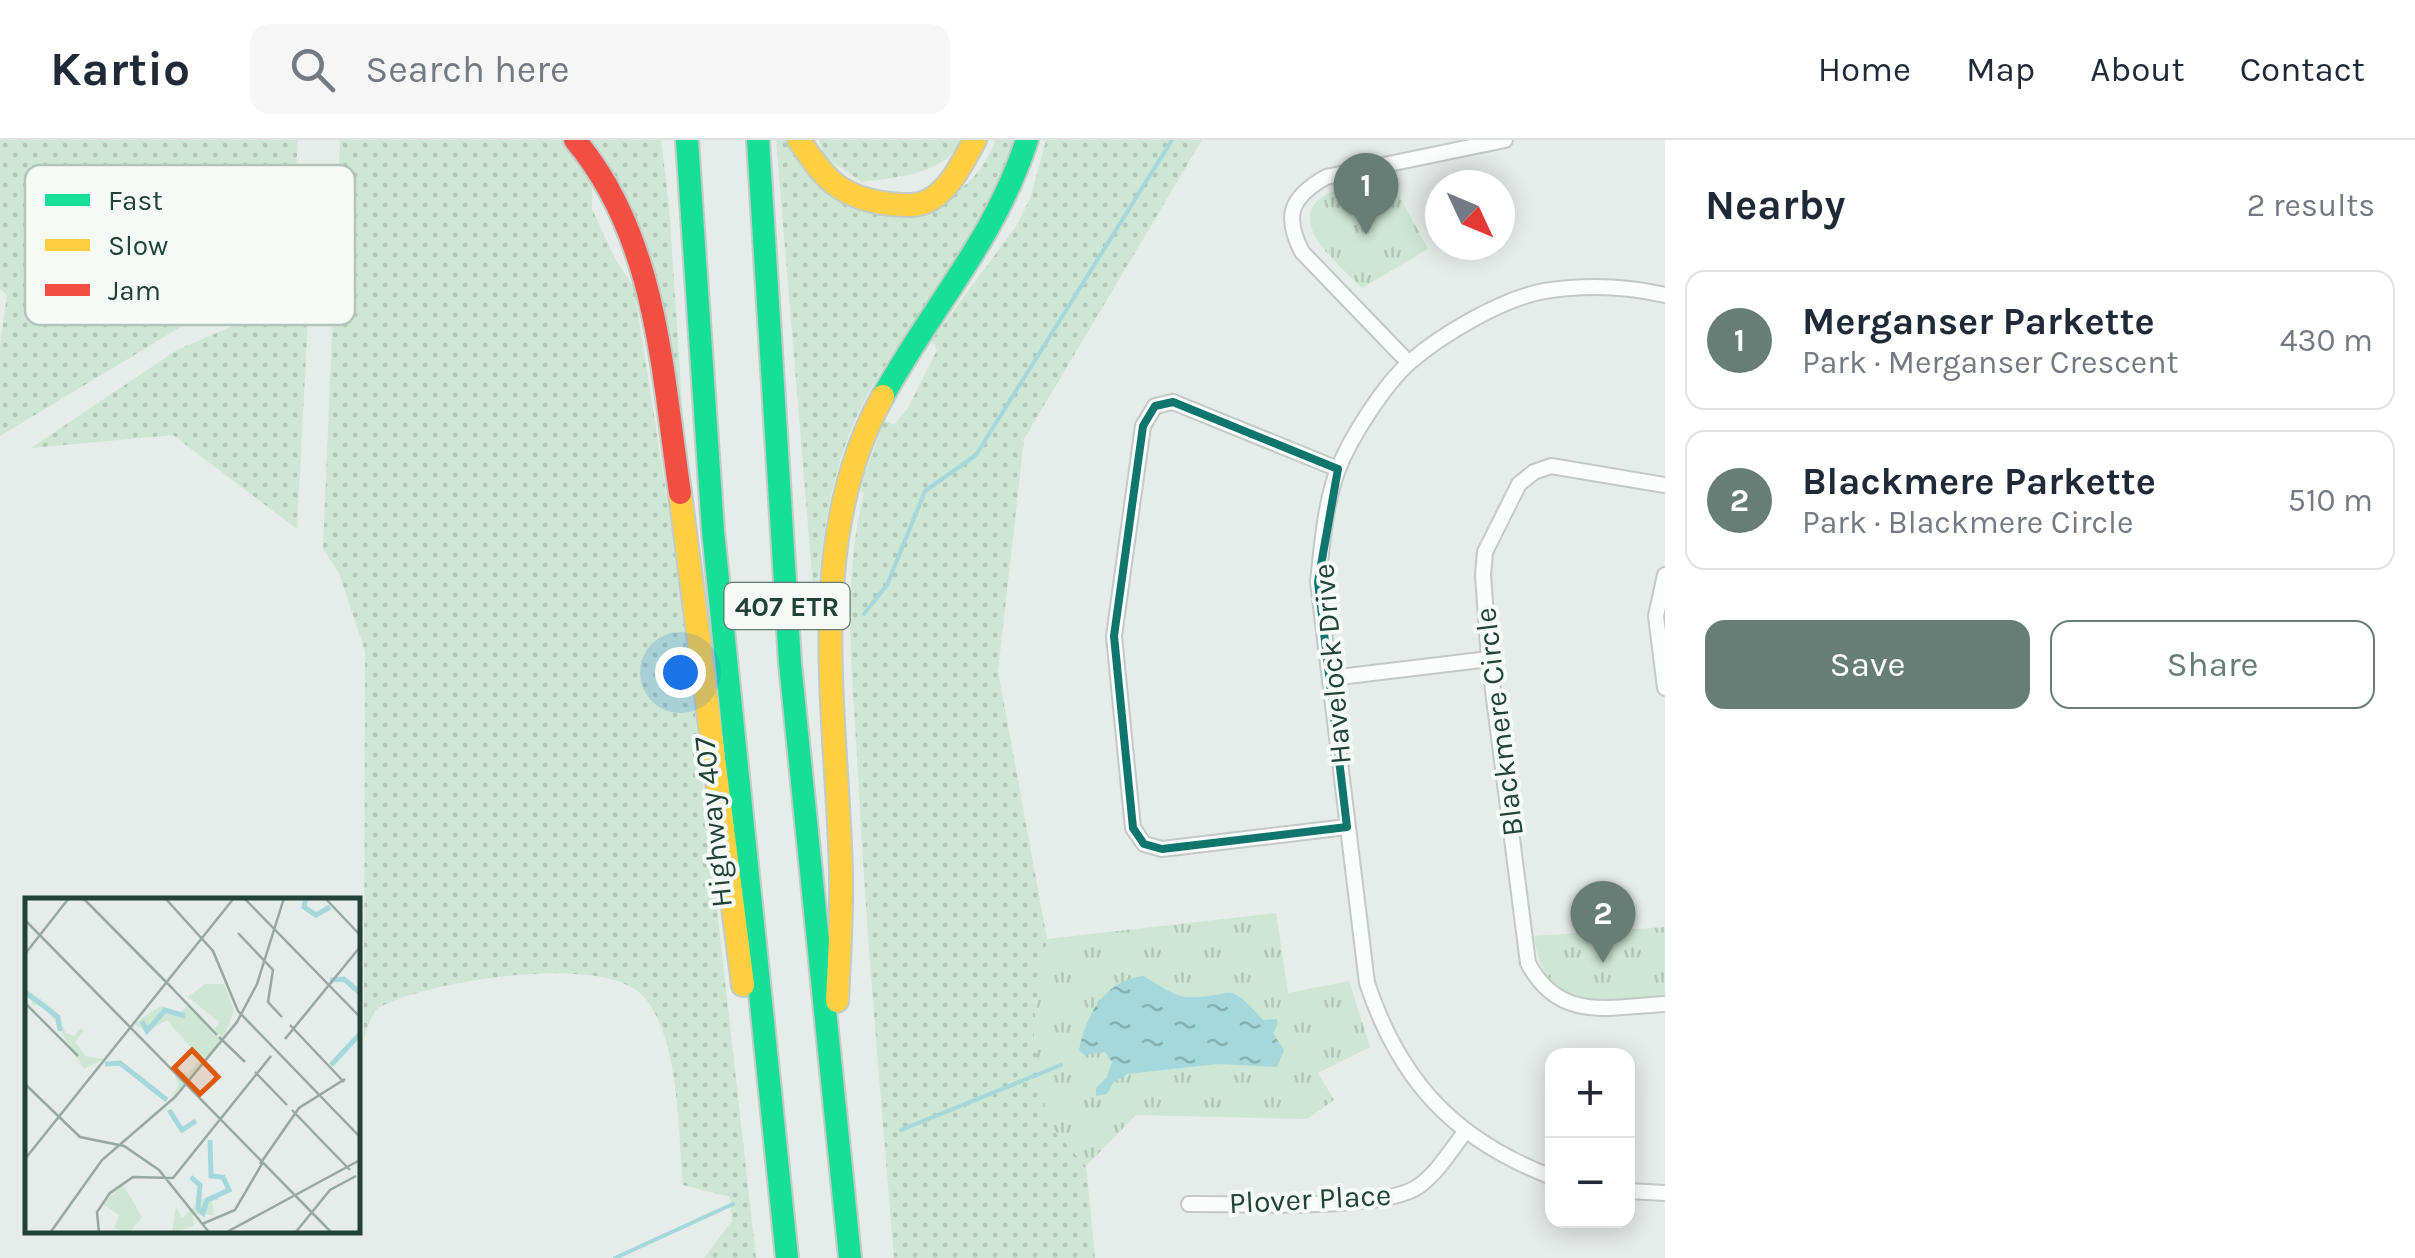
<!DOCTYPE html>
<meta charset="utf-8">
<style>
body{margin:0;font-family:Karla,sans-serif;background:#f6f6f7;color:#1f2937}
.controls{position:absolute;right:30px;bottom:30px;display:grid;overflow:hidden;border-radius:20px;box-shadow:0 5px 25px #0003}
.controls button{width:90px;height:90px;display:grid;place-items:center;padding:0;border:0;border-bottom:2px solid #e0e1e3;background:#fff;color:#1f2937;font:50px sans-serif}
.compass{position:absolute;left:1425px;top:30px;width:90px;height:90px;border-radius:50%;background:#fff;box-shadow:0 5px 25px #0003;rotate:134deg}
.you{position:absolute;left:680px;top:532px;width:35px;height:35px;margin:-25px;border:8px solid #fff;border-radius:50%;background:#1a73e8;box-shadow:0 0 0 15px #1a73e833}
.badge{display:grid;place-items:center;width:65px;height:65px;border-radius:50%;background:#667e75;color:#fff;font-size:32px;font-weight:700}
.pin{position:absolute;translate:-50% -82px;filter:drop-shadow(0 2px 5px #0008)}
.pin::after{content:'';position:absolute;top:52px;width:35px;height:30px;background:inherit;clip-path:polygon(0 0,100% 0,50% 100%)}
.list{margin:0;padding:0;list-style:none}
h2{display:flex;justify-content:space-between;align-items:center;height:130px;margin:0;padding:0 40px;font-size:42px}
h2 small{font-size:32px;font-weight:400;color:#747a83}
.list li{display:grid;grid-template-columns:65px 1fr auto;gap:30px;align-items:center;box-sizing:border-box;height:140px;margin:0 20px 20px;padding:0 20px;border:2px solid #e0e1e3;border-radius:20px}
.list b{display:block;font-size:38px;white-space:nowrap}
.list p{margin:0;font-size:32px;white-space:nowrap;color:#747a83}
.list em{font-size:32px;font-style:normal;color:#747a83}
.actions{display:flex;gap:20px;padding:30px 40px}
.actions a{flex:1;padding:22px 0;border:2px solid #667e75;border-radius:20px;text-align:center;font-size:35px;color:#667e75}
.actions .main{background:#667e75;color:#fff}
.icon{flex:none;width:55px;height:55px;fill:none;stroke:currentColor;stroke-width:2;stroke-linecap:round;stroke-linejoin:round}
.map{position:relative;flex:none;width:1665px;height:1118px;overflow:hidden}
header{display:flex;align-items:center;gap:60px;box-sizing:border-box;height:140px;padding:0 50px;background:#fff;border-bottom:2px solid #e0e1e3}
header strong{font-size:48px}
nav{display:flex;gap:55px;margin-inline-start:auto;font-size:35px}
.search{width:700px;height:90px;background:#f6f6f7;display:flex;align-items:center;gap:25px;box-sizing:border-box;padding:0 35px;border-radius:20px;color:#747a83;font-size:38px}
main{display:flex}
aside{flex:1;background:#fff}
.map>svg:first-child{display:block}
</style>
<header>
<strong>Kartio</strong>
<div class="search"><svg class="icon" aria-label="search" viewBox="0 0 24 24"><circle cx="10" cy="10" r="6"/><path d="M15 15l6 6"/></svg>Search here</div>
<nav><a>Home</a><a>Map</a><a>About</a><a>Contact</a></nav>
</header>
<main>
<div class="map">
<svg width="1665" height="1118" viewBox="0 0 1665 1118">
<defs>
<pattern id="grass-dots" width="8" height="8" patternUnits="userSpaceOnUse" patternTransform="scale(2.5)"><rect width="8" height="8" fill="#cee6d4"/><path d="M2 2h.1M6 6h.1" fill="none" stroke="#b1c6b7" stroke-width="1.8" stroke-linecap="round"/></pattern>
<pattern id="park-tufts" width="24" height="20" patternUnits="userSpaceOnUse" patternTransform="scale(2.5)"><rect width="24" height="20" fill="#cee6d4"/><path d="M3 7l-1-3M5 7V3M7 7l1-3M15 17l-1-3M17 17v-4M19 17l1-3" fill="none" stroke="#b1c6b7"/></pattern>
<pattern id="water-ripples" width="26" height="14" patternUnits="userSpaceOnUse" patternTransform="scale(2.5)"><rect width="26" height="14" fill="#a4d8dc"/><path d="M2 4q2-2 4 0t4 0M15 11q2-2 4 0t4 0" fill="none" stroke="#85b1b3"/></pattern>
</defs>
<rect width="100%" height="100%" fill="#e6ece9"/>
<g fill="url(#grass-dots)">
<path d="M 0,0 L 298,0 L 289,133 L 189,182 L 0,296 L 0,204 L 7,155 L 0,149 Z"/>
<path d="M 340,0 L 562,0 L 583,24 L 592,46 L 592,69 L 614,117 L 634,147 L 681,448 L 756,1118 L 704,1118 L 732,1081 L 730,1057 L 683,1045 C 678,993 680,892 641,854 C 599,814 431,840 382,866 C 371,871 368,887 364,898 L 365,511 L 339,433 L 323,409 Z"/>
<path d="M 589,0 L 661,0 L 669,66 L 684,292 L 658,160 Z"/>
<path d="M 776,0 L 788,0 L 806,31 L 927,68 C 960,54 983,35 995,0 L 1013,0 C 994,93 920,165 873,245 C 831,316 820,401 816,482 Z"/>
<path d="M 819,0 L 962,0 C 944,35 897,37 862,42 L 825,17 Z"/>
<path d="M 1046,0 L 1202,0 L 1024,299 L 998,531 L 1047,799 L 1033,889 L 1048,984 L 1086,1026 L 1095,1118 L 894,1118 C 881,956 866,795 858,633 C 853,540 841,444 864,353 L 861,352 L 862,342 L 884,281 L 894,285 L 908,268 L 937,210 L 932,200 L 1017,85 L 1031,56 Z"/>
<path d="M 259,175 L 308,178 L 297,389 L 173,295 L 31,308 L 177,210 Z"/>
</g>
<g fill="url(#park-tufts)">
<path d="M 1391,41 L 1428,109 L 1362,148 C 1340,125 1277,77 1331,52 Z"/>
<path d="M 1276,773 L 1288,853 L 1349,841 L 1370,907 L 1318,933 L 1334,960 L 1307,979 L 1136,975 L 1086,1026 L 1048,985 L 1033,889 L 1047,799 Z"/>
<path d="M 1665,787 L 1665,856 C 1607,859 1544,876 1534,796 Z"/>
</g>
<path fill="url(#water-ripples)" d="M 1143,836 C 1155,842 1173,856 1186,857 C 1234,859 1224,836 1263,880 L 1277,879 L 1278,884 L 1273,893 L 1284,910 L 1277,927 L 1218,924 L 1127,934 L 1114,942 L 1107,954 L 1096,956 L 1096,948 L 1107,937 L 1112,922 L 1105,912 L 1084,915 L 1079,910 C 1086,874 1105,841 1143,836 Z"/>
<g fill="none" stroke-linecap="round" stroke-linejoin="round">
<g stroke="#a4d8dc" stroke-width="4">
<path d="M 864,474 L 887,445 L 925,351 L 976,315 L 1172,0"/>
<path d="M 901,990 L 1061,925"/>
<path d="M 615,1118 L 733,1064"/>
</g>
<defs>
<g id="street">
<path d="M 1409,223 L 1302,112 C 1283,75 1291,57 1326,37 L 1505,0"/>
<path d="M 1338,329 L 1173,262 L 1155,266 L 1143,286 L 1114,496 L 1133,688 L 1144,704 L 1162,709 L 1347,687"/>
<path d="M 1665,345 L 1551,326 L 1534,332 L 1519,344 L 1485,412 L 1483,435 L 1489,519 L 1528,823 C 1559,882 1608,867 1665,864"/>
<path d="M 1665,435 L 1656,476 L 1665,548"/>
<path d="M 1331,538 L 1489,519"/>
<path d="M 1552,1037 C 1455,1000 1400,942 1367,843 L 1318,442 C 1322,405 1325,364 1338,329 C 1351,297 1384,245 1410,222 C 1442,194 1502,159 1544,151 C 1583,145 1626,146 1665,155"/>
<path d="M 1628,1051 L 1665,1053"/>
<path d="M 1189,1064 C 1239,1063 1383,1072 1419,1046 C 1438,1032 1451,1010 1465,992"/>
</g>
<g id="fast">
<path d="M 687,0 L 713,391 L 787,1118"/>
<path d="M 758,0 L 790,523 L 850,1118"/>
<path d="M 883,256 C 933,165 994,101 1027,0"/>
</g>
<g id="slow">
<path d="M 799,0 C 825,40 841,58 890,64 C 903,65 915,67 928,61 C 951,49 963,21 975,0"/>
<path d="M 680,353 L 743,845"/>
<path d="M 837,861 C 839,818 842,774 841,731 C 837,575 803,400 883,256"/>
</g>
<path id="jam" d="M 575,0 C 657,97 662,232 680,353"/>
</defs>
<use href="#street" stroke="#c3c9c6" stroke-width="18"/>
<use href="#fast" stroke="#c1cbc7" stroke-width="26"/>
<use href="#slow" stroke="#c1cbc7" stroke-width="26"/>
<use href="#jam" stroke="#c1cbc7" stroke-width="26"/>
<use href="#street" stroke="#fbfcfc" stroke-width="14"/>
<use href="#fast" stroke="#16e098" stroke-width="22"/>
<use href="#slow" stroke="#ffcf43" stroke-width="22"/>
<use href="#jam" stroke="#f24e42" stroke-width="22"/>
</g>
<path fill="none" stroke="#0f766e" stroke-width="8" stroke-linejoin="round" d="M 1173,262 L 1338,329 L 1318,442 L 1347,687 L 1162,709 L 1144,704 L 1133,688 L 1114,496 L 1143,286 L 1155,266 Z"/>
<g text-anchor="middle" stroke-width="8" stroke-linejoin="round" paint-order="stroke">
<rect fill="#f5faf7" stroke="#617971" stroke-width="2.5" x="724.5" y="443" width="125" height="46" rx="8"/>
<g font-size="28" font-weight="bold" fill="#214237">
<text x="787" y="476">407 ETR</text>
</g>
<g font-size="30" fill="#214237" stroke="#f5faf7">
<text transform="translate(1332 524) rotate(-95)" y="10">Havelock Drive</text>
<text transform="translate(1499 582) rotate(-97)" y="10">Blackmere Circle</text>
<text transform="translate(713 682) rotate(-96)" y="10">Highway 407</text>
<text transform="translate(1310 1059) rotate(-3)" y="10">Plover Place</text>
</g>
</g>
<g transform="translate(25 758)">
<rect width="335" height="335" fill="#e6ece9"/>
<path d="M 163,106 L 196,143 L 145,202 L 154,187 L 149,176 L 155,181 L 148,173 L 164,175 L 176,161 L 142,122 L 122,134 L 109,126 L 135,108 L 156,114 Z" fill="#cee6d4"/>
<path d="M 180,86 L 199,86 L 209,113 L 198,141 L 189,132 L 194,124 L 163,99 ZM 6,94 L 29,111 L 41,135 L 49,138 L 56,130 L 59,133 L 50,144 L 60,158 L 79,161 L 59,171 L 19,106 L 7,107 ZM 98,286 L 117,319 L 104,335 L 89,330 L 94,317 L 78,306 ZM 174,295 L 179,304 L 190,298 L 194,302 L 187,303 L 189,317 L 168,316 L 169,328 L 147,335 L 151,308 L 157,320 L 175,304 Z" fill="#cee6d4"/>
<path fill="none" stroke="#a4d8dc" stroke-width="5" d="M 281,0 L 279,9 L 291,17 L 305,9M 305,82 L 319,81 L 335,95M 0,94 L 33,119 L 35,133M 117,123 L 122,133 L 140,112 L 160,118M 80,166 L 95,165 L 142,202M 306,167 L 335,136M 144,212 L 157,232 L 171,223M 166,279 L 175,287 L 173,309M 172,309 L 178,315 L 182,302 L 204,292 L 198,279 L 186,278 L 185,242"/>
<path fill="none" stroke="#97a8a2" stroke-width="2.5" d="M 58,0 L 148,91M 140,0 L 188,53 L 213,113 L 335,239M 219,0 L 335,119M 300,0 L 335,37M 0,22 L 307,335M 213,35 L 248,72 L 243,104 L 257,119M 0,56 L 44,0M 146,89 L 192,137M 0,105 L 53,158M 265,127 L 319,184M 194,139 L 220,164M 260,141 L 335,49M 230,174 L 262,207M 0,186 L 55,239 L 99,248 L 134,272 L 183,333M 267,212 L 292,238M 289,235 L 325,272M 0,261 L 209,0M 235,266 L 274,210 L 320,181M 177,326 L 210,312 L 238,264M 25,335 L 77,262 L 150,199 L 212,124 L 232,86 L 259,0M 74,335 L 72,314 L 85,295 L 108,279 L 148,280 L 246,158M 200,335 L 335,262M 270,335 L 305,292 L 331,278"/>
<path fill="#de580e" fill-opacity="0.15" stroke="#de580e" stroke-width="5" d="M 167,152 L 193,179 L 175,196 L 149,170 Z"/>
<rect width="335" height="335" fill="none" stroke="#214237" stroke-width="5"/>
</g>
<rect x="25" y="25" width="330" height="160" rx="15" fill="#f5faf7" stroke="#b5c3bd" stroke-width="2.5"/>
<rect x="45" y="54" width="45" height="12" fill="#16e098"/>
<rect x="45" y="99" width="45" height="12" fill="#ffcf43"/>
<rect x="45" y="144" width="45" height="12" fill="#f24e42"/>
<g font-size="28" fill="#214237">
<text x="108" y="70">Fast</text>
<text x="108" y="115">Slow</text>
<text x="108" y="160">Jam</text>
</g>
</svg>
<div class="controls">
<button>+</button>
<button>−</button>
</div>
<svg class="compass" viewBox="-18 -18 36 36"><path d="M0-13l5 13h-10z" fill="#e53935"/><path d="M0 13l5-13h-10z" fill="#747a83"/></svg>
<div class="you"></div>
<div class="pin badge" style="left:1366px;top:95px">1</div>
<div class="pin badge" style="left:1603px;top:823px">2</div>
</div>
<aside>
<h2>Nearby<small>2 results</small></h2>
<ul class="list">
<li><span class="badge">1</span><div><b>Merganser Parkette</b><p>Park · Merganser Crescent</p></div><em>430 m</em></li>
<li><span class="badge">2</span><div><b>Blackmere Parkette</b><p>Park · Blackmere Circle</p></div><em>510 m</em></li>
</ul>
<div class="actions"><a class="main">Save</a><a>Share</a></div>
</aside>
</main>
